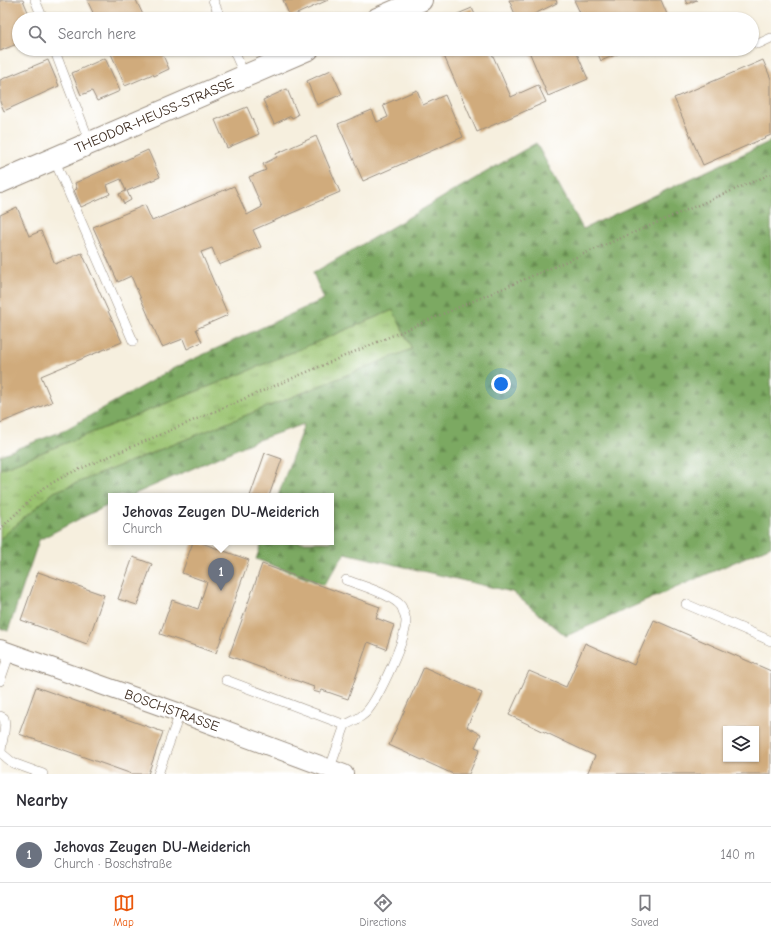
<!DOCTYPE html>
<meta charset="utf-8">
<style>
body{margin:0;font-family:"Comic Neue",sans-serif;background:#f2f2f3;color:#2b2b33}
.controls{position:absolute;right:12px;bottom:12px;display:grid;overflow:hidden;border-radius:0px;box-shadow:0 1px 3px #0004}
.controls button{width:36px;height:36px;display:grid;place-items:center;padding:0;border:0;border-bottom:1px solid #e1e1e2;background:#fff;color:#2b2b33;font:20px sans-serif}
.you{position:absolute;left:501px;top:384px;width:14px;height:14px;margin:-10px;border:3px solid #fff;border-radius:50%;background:#1a73e8;box-shadow:0 0 0 6px #1a73e833}
.badge{display:grid;place-items:center;width:26px;height:26px;border-radius:50%;background:#ea580c;color:#fff;font-size:13px;font-weight:700}
.pin{position:absolute;translate:-50% -33px;filter:drop-shadow(0 1px 2px #0008)}
.pin::after{content:'';position:absolute;top:21px;width:14px;height:12px;background:inherit;clip-path:polygon(0 0,100% 0,50% 100%)}
.popup{position:absolute;left:108px;top:493px;width:226px;height:52px;box-sizing:border-box;display:grid;place-content:center;border-radius:0px;background:#fff;filter:drop-shadow(0 1px 3px #0005);font-size:13px;white-space:nowrap;color:#7c7c81}
.popup b{font-size:15px;color:#2b2b33}
.popup::after{content:'';position:absolute;left:50%;top:100%;margin-left:-8px;border:8px solid transparent;border-top-color:#fff}
.list{margin:0;padding:0;list-style:none}
h2{display:flex;justify-content:space-between;align-items:center;height:52px;margin:0;padding:0 16px;font-size:17px}
h2 small{font-size:13px;font-weight:400;color:#7c7c81}
.list li{display:grid;grid-template-columns:26px 1fr auto;gap:12px;align-items:center;box-sizing:border-box;height:56px;padding:0 16px;border-top:1px solid #e1e1e2}
.list b{display:block;font-size:15px;white-space:nowrap}
.list p{margin:0;font-size:13px;white-space:nowrap;color:#7c7c81}
.list em{font-size:13px;font-style:normal;color:#7c7c81}
.icon{flex:none;width:22px;height:22px;fill:none;stroke:currentColor;stroke-width:2;stroke-linecap:round;stroke-linejoin:round}
.map{position:relative;flex:none;width:771px;height:774px;overflow:hidden}
.search{position:absolute;background:#fff;box-shadow:0 1px 3px #0004;left:12px;right:12px;top:12px;height:44px;display:flex;align-items:center;gap:10px;box-sizing:border-box;padding:0 14px;border-radius:22px;color:#7c7c81;font-size:15px}
.sheet{height:108px;background:#fff}
nav{display:flex;justify-content:space-around;align-items:center;box-sizing:border-box;height:56px;border-top:1px solid #e1e1e2;background:#fff;font-size:11px;color:#7c7c81}
nav a{display:grid;justify-items:center;gap:2px}
nav .on{color:#ea580c}
.map>svg:first-child{display:block}
</style>
<div class="map">
<svg width="771" height="774" viewBox="0 0 771 774">
<defs>
<pattern id="grass-tufts" width="24" height="20" patternUnits="userSpaceOnUse"><rect width="24" height="20" fill="#9ac36f"/><path d="M3 7l-1-3M5 7V3M7 7l1-3M15 17l-1-3M17 17v-4M19 17l1-3" fill="none" stroke="#7f9f5b"/></pattern>
<pattern id="forest-firs" width="22" height="20" patternUnits="userSpaceOnUse"><rect width="22" height="20" fill="#7ba962"/><path d="M5 1l3.5 6h-7zM16 11l3.5 6h-7z" fill="#668a50"/></pattern>
</defs>
<rect width="100%" height="100%" fill="#fff"/>
<filter id="ink" filterUnits="userSpaceOnUse"><feTurbulence type="fractalNoise" baseFrequency=".025" numOctaves="2"/><feDisplacementMap in="SourceGraphic" scale="8" xChannelSelector="R" yChannelSelector="G"/><feConvolveMatrix kernelMatrix="1 2 1 2 8 2 1 2 1" color-interpolation-filters="sRGB"/></filter>
<filter id="wash" filterUnits="userSpaceOnUse"><feTurbulence type="fractalNoise" baseFrequency=".012" numOctaves="4" result="noise"/><feDisplacementMap in="SourceGraphic" scale="16" xChannelSelector="R" yChannelSelector="G"/><feGaussianBlur stdDeviation="0.9" result="paint"/><feColorMatrix in="noise" values="0 0 0 0 0 0 0 0 0 0 0 0 0 0 0 0 0 1.4 0 .05"/><feComposite in="paint" operator="in"/></filter>
<g filter="url(#wash)">
<rect width="100%" height="100%" fill="#f6efde"/>
<path fill="url(#grass-tufts)" stroke="#6a7646" d="M 393,310 L 412,349 L 54,492 L 0,539 L 0,469 L 238,375 Z"/>
<path fill="url(#forest-firs)" stroke="#5b6a40" d="M 771,141 L 771,546 L 566,636 L 512,592 L 345,553 L 324,585 L 256,559 L 262,542 L 331,542 L 331,496 L 278,496 L 304,424 L 255,441 L 130,496 L 111,496 L 111,504 L 79,519 L 39,540 L 8,631 L 0,628 L 0,539 L 54,492 L 412,349 L 393,310 L 238,375 L 0,469 L 0,455 L 63,431 L 174,368 L 324,299 L 313,273 L 536,143 L 583,229 Z"/>
<g id="blocks">
<g fill="#d0ab7b" fill-rule="evenodd">
<path d="M 0,0 L 23,0 L 31,19 L 19,19 L 19,43 L 0,51 Z"/>
<path d="M 87,0 L 136,0 L 145,19 L 96,19 Z"/>
<path d="M 283,0 L 328,0 L 290,17 Z"/>
<path d="M 509,0 L 556,0 L 557,3 L 526,18 L 517,19 Z"/>
<path d="M 574,0 L 661,0 L 669,19 L 583,19 Z"/>
<path d="M 685,0 L 697,0 L 687,4 Z"/>
<path d="M 472,8 L 477,19 L 446,19 Z"/>
<path d="M 109,49 L 158,49 L 160,54 L 162,53 L 169,69 L 154,76 L 153,74 L 125,86 Z"/>
<path d="M 441,49 L 490,49 L 511,97 L 538,85 L 546,102 L 477,132 Z"/>
<path d="M 528,49 L 575,49 L 588,79 L 548,96 Z"/>
<path d="M 596,49 L 629,49 L 601,61 Z"/>
<path d="M 105,58 L 120,91 L 97,101 L 92,91 L 81,95 L 72,73 Z"/>
<path d="M 48,60 L 59,86 L 4,111 L 0,102 L 0,80 Z"/>
<path d="M 763,60 L 771,79 L 771,135 L 703,165 L 674,98 Z"/>
<path d="M 331,70 L 342,94 L 317,105 L 307,81 Z"/>
<path d="M 287,89 L 298,115 L 292,118 L 291,116 L 274,124 L 263,100 Z"/>
<path d="M 417,90 L 423,105 L 445,95 L 463,137 L 363,181 L 338,124 L 372,110 L 377,122 L 388,117 L 383,105 Z"/>
<path d="M 247,107 L 259,134 L 227,148 L 215,120 Z"/>
<path d="M 316,136 L 340,192 L 253,230 L 261,247 L 219,265 L 212,248 L 201,252 L 228,315 L 196,329 L 202,342 L 187,349 L 183,339 L 162,347 L 131,276 L 118,282 L 93,227 L 145,205 L 152,221 L 234,186 L 247,215 L 262,207 L 249,177 L 266,170 L 263,164 L 277,157 L 276,154 Z"/>
<path d="M 148,150 L 160,177 L 127,191 L 131,200 L 124,204 L 119,194 L 126,191 L 121,179 L 107,185 L 110,194 L 81,207 L 74,190 L 77,189 L 75,183 Z"/>
<path d="M 17,207 L 29,236 L 41,231 L 55,264 L 82,253 L 122,342 L 41,376 L 52,402 L 0,423 L 0,215 Z"/>
<path d="M 265,453 L 282,459 L 269,496 L 250,496 Z"/>
<path d="M 193,542 L 199,542 L 249,560 L 216,653 L 160,634 L 172,600 L 198,609 L 207,582 L 182,573 Z"/>
<path d="M 133,557 L 152,564 L 137,605 L 118,599 Z"/>
<path d="M 262,564 L 380,607 L 376,618 L 394,625 L 386,649 L 368,642 L 348,699 L 322,690 L 320,693 L 313,691 L 314,687 L 229,656 Z"/>
<path d="M 38,572 L 104,595 L 87,644 L 21,620 Z"/>
<path d="M 654,620 L 771,671 L 771,774 L 587,774 L 595,756 L 509,715 L 529,671 L 566,687 L 585,643 L 634,665 ZM 726,729 L 756,729 L 756,759 L 726,759 Z"/>
<path d="M 424,667 L 482,693 L 467,727 L 481,734 L 475,747 L 480,749 L 469,774 L 453,774 L 389,745 Z"/>
<path d="M 36,687 L 163,732 L 148,774 L 132,774 L 19,734 Z"/>
</g>
</g>
</g>
<g filter="url(#ink)">
<use href="#blocks" fill-opacity="0" stroke="#988c7e" stroke-width="1"/>
<g fill="none" stroke-linecap="round" stroke-linejoin="round">
<defs>
<g id="service">
<path d="M 35,0 L 43,19"/>
<path d="M 213,0 L 221,19"/>
<path d="M 758,44 L 771,38"/>
<path d="M 54,49 L 90,143"/>
<path d="M 233,49 L 245,76"/>
<path d="M 54,159 L 133,341"/>
<path d="M 686,604 L 771,641"/>
<path d="M 226,680 L 345,725 L 330,768"/>
<path d="M 0,681 L 10,652"/>
<path d="M 0,716 L 4,718 C 7,729 1,741 1,753 L 13,763 L 43,774"/>
<path d="M 345,725 C 353,721 362,718 368,710 C 379,696 407,638 406,620 C 405,617 403,609 401,606 C 392,594 360,585 346,580"/>
<path d="M 158,774 L 180,713"/>
</g>
<path id="minor" d="M 0,649 L 180,713 L 344,774"/>
<g id="tertiary">
<path d="M 377,19 L 421,0"/>
<path d="M 0,182 L 308,49"/>
</g>
</defs>
<use href="#service" stroke="#988c7e" stroke-width="10"/>
<use href="#minor" stroke="#988c7e" stroke-width="20"/>
<use href="#tertiary" stroke="#988c7e" stroke-width="24"/>
<path stroke="#988c7e" stroke-width="2.5" stroke-dasharray="1 3" stroke-linecap="butt" d="M 0,529 L 43,488 L 68,474 L 771,174"/>
<use href="#service" stroke="#fff" stroke-width="9"/>
<use href="#minor" stroke="#fff" stroke-width="18"/>
<use href="#tertiary" stroke="#fff" stroke-width="22"/>
</g>
</g>
<g text-anchor="middle" stroke-width="4" stroke-linejoin="round" paint-order="stroke">
<g font-size="14" fill="#3b2a1e" stroke="#fff">
<text transform="translate(154 115) rotate(-23)" y="5">THEODOR-HEUSS-STRASSE</text>
<text transform="translate(172 710) rotate(20)" y="5">BOSCHSTRASSE</text>
</g>
</g>
</svg>
<div class="controls">
<button><svg class="icon" aria-label="layers" viewBox="0 0 24 24"><path d="M12 4l9 5-9 5-9-5zM3 14l9 5 9-5"/></svg></button>
</div>
<div class="you"></div>
<div class="pin badge" style="left:221px;top:591px;background:#6b7280">1</div>
<div class="popup"><b>Jehovas Zeugen DU-Meiderich</b>Church</div>
<div class="search"><svg class="icon" aria-label="search" viewBox="0 0 24 24"><circle cx="10" cy="10" r="6"/><path d="M15 15l6 6"/></svg>Search here</div>
</div>
<section class="sheet">
<h2>Nearby<small></small></h2>
<ul class="list">
<li><span class="badge" style="background:#6b7280">1</span><div><b>Jehovas Zeugen DU-Meiderich</b><p>Church · Boschstraße</p></div><em>140 m</em></li>
</ul>
</section>
<nav>
<a class="on"><svg class="icon" aria-label="map" viewBox="0 0 24 24"><path d="M3 6l6-2 6 2 6-2v14l-6 2-6-2-6 2zM9 4v14M15 6v14"/></svg>Map</a>
<a><svg class="icon" aria-label="directions" viewBox="0 0 24 24"><path d="M12 3l9 9-9 9-9-9zM9 14v-3h6M13 9l2 2-2 2"/></svg>Directions</a>
<a><svg class="icon" aria-label="saved" viewBox="0 0 24 24"><path d="M7 4h10v16l-5-4-5 4z"/></svg>Saved</a>
</nav>
